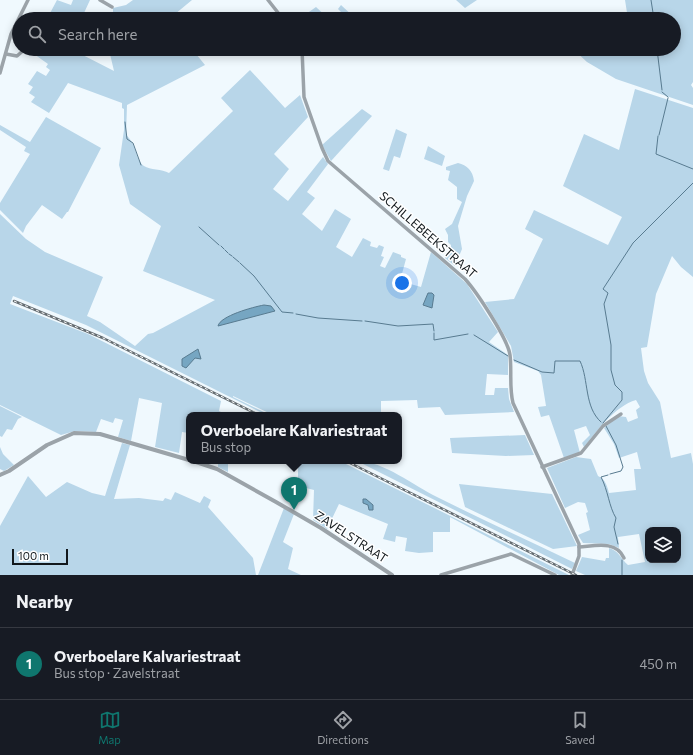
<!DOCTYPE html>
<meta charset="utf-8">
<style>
body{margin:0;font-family:Commissioner,sans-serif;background:#242831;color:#f1f3f6}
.controls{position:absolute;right:12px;bottom:12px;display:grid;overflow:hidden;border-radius:8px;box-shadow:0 2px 10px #0003}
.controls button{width:36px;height:36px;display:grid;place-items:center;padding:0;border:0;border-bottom:1px solid #363941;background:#171b24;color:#f1f3f6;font:20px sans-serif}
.scale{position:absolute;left:12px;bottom:10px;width:56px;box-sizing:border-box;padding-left:4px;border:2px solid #11181c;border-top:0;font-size:11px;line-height:14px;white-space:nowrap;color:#11181c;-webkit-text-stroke:3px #fff;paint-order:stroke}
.you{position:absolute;left:402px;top:283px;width:14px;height:14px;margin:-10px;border:3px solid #fff;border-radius:50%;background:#1a73e8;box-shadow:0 0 0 6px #1a73e833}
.badge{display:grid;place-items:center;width:26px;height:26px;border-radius:50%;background:#0f766e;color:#fff;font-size:13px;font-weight:700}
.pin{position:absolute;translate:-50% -33px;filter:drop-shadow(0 1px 2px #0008)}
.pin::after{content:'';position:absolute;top:21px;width:14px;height:12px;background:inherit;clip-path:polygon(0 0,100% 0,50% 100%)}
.popup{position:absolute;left:186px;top:412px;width:216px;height:52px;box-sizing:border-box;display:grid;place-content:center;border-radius:8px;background:#171b24;filter:drop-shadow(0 1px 3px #0005);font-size:13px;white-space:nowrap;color:#9ea1a6}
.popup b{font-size:15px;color:#f1f3f6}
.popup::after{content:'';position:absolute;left:50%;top:100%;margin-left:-8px;border:8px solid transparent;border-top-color:#171b24}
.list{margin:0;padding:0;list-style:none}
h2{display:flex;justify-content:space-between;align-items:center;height:52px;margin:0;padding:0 16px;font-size:17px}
h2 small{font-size:13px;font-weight:400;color:#9ea1a6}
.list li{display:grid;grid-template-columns:26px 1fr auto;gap:12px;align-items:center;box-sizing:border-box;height:72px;padding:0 16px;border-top:1px solid #363941}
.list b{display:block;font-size:15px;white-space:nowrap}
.list p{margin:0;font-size:13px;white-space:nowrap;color:#9ea1a6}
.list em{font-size:13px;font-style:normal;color:#9ea1a6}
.icon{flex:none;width:22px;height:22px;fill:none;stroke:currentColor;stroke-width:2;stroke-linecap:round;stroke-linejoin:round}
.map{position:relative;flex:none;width:693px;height:575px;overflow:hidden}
.search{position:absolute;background:#171b24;box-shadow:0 2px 10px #0003;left:12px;right:12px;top:12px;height:44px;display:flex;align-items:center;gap:10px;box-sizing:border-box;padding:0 14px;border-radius:22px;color:#9ea1a6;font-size:15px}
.sheet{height:124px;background:#171b24}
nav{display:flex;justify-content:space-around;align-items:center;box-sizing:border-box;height:56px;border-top:1px solid #363941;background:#171b24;font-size:11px;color:#9ea1a6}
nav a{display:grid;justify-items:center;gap:2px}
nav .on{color:#0f766e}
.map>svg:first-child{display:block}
</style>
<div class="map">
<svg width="693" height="575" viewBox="0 0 693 575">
<rect width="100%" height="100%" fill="#f0f9fe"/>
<g fill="#b8d6e9" fill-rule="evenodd">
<path d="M 57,0 L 71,5 L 73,0 L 90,0 L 84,13 L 94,19 L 52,19 L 48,17 Z"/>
<path d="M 133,0 L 192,0 L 169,19 L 113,19 L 113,8 L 126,5 Z"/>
<path d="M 456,0 L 477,0 L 465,8 Z"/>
<path d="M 625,0 L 693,0 L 693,82 L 691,85 L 693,88 L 693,105 L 616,79 L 587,62 L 573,49 L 674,49 L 674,19 L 628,19 Z"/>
<path d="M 341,5 L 356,19 L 348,19 L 338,9 Z"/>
<path d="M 316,7 L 329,19 L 299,19 Z"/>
<path d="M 27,49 L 71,49 L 114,71 L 110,54 L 103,49 L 111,49 L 111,53 L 113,54 L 112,49 L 192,49 L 205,65 L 127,105 L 126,135 C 137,144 135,160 144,166 C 150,170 162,169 169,173 L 233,111 L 221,98 L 250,70 L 285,108 L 300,95 L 308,117 L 274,154 L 289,169 L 273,189 L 288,201 L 323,157 L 328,164 L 307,192 L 315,198 L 302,214 L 322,231 L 335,209 L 351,219 L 336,247 L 352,257 L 363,238 L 371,242 L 370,246 L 377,248 L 379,245 L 384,247 L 381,256 L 384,257 L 380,266 L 385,268 L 393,252 L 401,255 L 401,257 L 406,259 L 400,281 L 421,287 L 431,252 L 467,284 L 498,332 L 489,342 L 508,355 L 508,375 L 487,374 L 485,395 L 494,395 L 495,388 L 508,388 L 509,399 L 514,412 L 445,415 L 440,407 L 418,408 L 417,400 L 381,401 L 381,415 L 273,415 L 233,396 L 233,397 L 270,415 L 266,415 L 86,325 L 13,296 L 10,304 L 88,334 L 221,401 L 219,411 L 227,415 L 189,415 L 189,433 L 182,432 L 179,453 L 155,447 L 162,403 L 139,398 L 131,441 L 118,437 L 123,420 L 115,418 L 113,423 L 101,419 L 96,432 L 75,431 L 61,435 L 0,405 L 0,214 L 26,239 L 45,252 L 103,277 L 87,316 L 100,322 L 135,346 L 148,334 L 153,333 L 215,300 L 143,271 L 161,226 L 130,204 L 119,165 L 124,130 L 124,109 L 122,108 L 122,103 L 68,83 L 49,113 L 31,102 L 35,97 L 29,93 L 33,87 L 28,84 L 37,71 L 46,76 L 50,70 L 46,67 L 48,64 Z"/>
<path d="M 635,89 L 693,108 L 693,277 L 681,267 L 672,256 L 656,294 L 647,347 L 641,348 L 644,371 L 648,383 L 660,402 L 671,458 L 691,453 L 693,464 L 693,575 L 585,575 L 576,571 L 582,557 L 605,561 L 606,558 L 609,558 L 609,548 C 619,551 620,558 628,565 L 645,562 L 639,534 L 618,537 L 619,548 L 609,544 L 583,543 L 578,535 L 590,530 L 586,513 L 588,512 L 585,503 L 578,502 L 565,508 L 547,468 L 576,457 L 591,459 L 598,476 C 605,479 607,485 609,493 L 636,490 L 634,469 L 641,469 L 637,452 L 619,458 L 614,444 L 604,428 L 618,416 L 626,417 L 628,422 L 638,418 L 636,410 L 640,407 L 636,400 C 615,406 597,431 584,447 L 582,443 L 590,435 L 586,426 L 574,430 L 580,453 L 564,458 L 549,415 L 541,417 L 538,407 L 546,406 L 541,375 L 538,371 L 514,362 L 511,346 L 485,302 L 514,299 L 543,239 L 525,229 L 534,210 L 608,245 L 622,217 L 563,186 L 584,134 L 619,150 ZM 648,530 L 678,530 L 678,560 L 648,560 Z"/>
<path d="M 362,109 L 372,116 L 331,161 L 322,145 Z"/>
<path d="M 46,117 L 101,148 L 68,212 L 67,212 L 62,219 L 42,205 L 26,226 L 23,233 L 0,210 L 0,203 L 30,154 L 24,151 L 26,147 L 0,130 L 0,125 L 30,142 Z"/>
<path d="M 396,129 L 407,134 L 400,158 L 394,156 L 389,171 L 383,169 Z"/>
<path d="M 428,146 L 445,156 L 442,166 L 424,159 Z"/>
<path d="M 458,163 C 467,165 473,171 474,181 L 467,196 L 458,226 L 462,249 L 455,266 L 445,258 L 445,254 L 451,249 L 451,245 L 448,242 L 448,235 L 445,229 L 452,224 L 462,202 L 457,199 L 457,187 L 448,180 L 450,171 L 446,170 L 446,167 Z"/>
<path d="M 0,406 L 22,417 L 18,419 L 12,430 L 7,429 L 2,437 L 0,436 Z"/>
<path d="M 525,435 L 534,455 L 506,456 L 452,453 L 450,438 Z"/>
<path d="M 122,443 L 130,445 L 114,499 L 139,498 L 163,501 L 165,498 L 171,500 L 175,492 L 200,503 L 204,496 L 211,500 L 208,507 L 253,558 L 256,575 L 0,575 L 0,526 L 28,476 L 46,497 L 67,482 L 92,493 L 105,496 Z"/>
<path d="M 0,447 L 3,454 L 14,465 L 4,471 L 0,469 Z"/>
<path d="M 218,461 L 228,461 L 228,472 L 218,467 Z"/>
<path d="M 298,461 L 340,461 L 569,575 L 559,575 L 450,517 L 450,532 L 433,532 L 433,552 L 419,553 L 405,551 L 407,538 L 396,536 L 395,542 L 383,539 L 388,524 L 339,504 L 327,529 L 313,520 L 314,490 L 298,486 Z"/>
<path d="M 357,461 C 384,461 414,486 437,497 C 483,520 529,541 575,563 L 572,569 Z"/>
<path d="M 459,484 L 552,494 L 577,546 L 553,549 L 465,507 Z"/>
<path d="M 284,508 L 294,514 L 283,542 L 293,548 L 288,569 L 301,575 L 258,575 Z"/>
</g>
<g fill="#76a6c2" stroke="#587b90">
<path d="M 428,293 L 432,293 L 434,295 L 432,308 L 423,305 Z"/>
<path d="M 264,305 L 271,306 L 275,311 L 218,326 C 220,316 253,307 264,305 Z"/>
<path d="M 198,349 L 201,359 L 195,358 L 186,368 L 182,366 L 182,359 Z"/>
<path d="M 363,499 L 366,499 L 373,505 L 373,510 L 369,510 L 368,505 L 363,503 Z"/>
</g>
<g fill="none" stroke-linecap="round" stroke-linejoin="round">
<g stroke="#587b90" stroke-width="1">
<path d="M 651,0 L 654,19"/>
<path d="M 657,49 L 662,90"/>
<path d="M 662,92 L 668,97"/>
<path d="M 125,122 L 127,139 L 133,143 L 141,165"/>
<path d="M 659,135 L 668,98"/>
<path d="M 658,136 L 656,154 L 693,169"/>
<path d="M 199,227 L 219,245"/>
<path d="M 221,246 L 224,249"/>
<path d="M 225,250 L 228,253"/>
<path d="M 229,254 L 232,256"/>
<path d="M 233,257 L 239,262"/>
<path d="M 240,263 L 254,276 L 282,312 L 293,313"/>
<path d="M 296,314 L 318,318 L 362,321"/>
<path d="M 365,321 L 398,326 L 433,324 L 434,331"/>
<path d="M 434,333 L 434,340 L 468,334"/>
<path d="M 474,335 L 508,356"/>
<path d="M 514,360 L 542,372 L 554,373 L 555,361 L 580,361 C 589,380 584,407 601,422"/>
<path d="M 603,423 L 622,400 L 622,392 L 615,385 L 611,370 L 611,345 L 604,304 L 608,293 L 603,289 L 633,243 L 693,183"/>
<path d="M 606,426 L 616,445 L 623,467 L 621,471 L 610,474"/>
<path d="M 608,475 L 601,477 C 608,490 609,507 616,518 L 614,527 L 618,544"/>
<path d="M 622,575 L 622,560"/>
</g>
<g stroke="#9ba3a9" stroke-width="3.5">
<path d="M 100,0 L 112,7"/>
<path d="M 268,0 L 283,19"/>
<path d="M 302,49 L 304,97 L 322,148 L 328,161 L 465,279 C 476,291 508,339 510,355 C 512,371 509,387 513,403 L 579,544 L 579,556 L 572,575"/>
<path d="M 6,54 L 17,56 L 25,49"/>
<path d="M 0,73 L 11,34 L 28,0"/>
<path d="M 542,467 L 581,453 L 603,426 L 621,414"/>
<path d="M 579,547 C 595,546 616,540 624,558"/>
<path d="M 441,575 L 511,554 L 555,575"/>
</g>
<g stroke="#9ba3a9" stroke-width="4">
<path d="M 193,461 L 217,469 L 276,502 L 321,528 L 392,575"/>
<path d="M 0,475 L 9,471 L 47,445 L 74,433 L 100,434 L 189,460"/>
</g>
<defs>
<g id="rail">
<path d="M 14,301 L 103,338 L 259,415"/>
<path d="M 346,461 L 576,575"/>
</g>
</defs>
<use href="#rail" stroke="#656d72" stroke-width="2.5"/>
<use href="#rail" stroke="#fff" stroke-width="1" stroke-dasharray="3" stroke-linecap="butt"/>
</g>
<g text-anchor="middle" stroke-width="3" stroke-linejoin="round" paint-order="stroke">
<g font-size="12" fill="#11181c" stroke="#fff">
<text transform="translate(428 235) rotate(41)" y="4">SCHILLEBEEKSTRAAT</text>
<text transform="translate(351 537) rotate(33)" y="4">ZAVELSTRAAT</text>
</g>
</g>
</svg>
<div class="controls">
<button><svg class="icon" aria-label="layers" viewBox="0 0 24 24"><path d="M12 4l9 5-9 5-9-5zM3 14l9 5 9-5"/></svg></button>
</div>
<div class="scale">100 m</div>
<div class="you"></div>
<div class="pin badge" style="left:294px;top:510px">1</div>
<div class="popup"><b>Overboelare Kalvariestraat</b>Bus stop</div>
<div class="search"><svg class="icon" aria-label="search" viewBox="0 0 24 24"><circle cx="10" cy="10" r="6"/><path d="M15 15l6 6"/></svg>Search here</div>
</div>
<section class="sheet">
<h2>Nearby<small></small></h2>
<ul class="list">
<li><span class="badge">1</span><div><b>Overboelare Kalvariestraat</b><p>Bus stop · Zavelstraat</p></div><em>450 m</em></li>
</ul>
</section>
<nav>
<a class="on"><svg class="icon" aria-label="map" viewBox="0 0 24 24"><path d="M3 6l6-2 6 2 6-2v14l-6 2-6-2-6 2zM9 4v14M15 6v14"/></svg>Map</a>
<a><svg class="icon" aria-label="directions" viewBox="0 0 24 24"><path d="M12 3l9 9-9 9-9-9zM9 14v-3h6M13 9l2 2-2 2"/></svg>Directions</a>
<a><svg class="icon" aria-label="saved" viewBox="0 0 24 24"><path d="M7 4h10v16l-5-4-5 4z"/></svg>Saved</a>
</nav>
